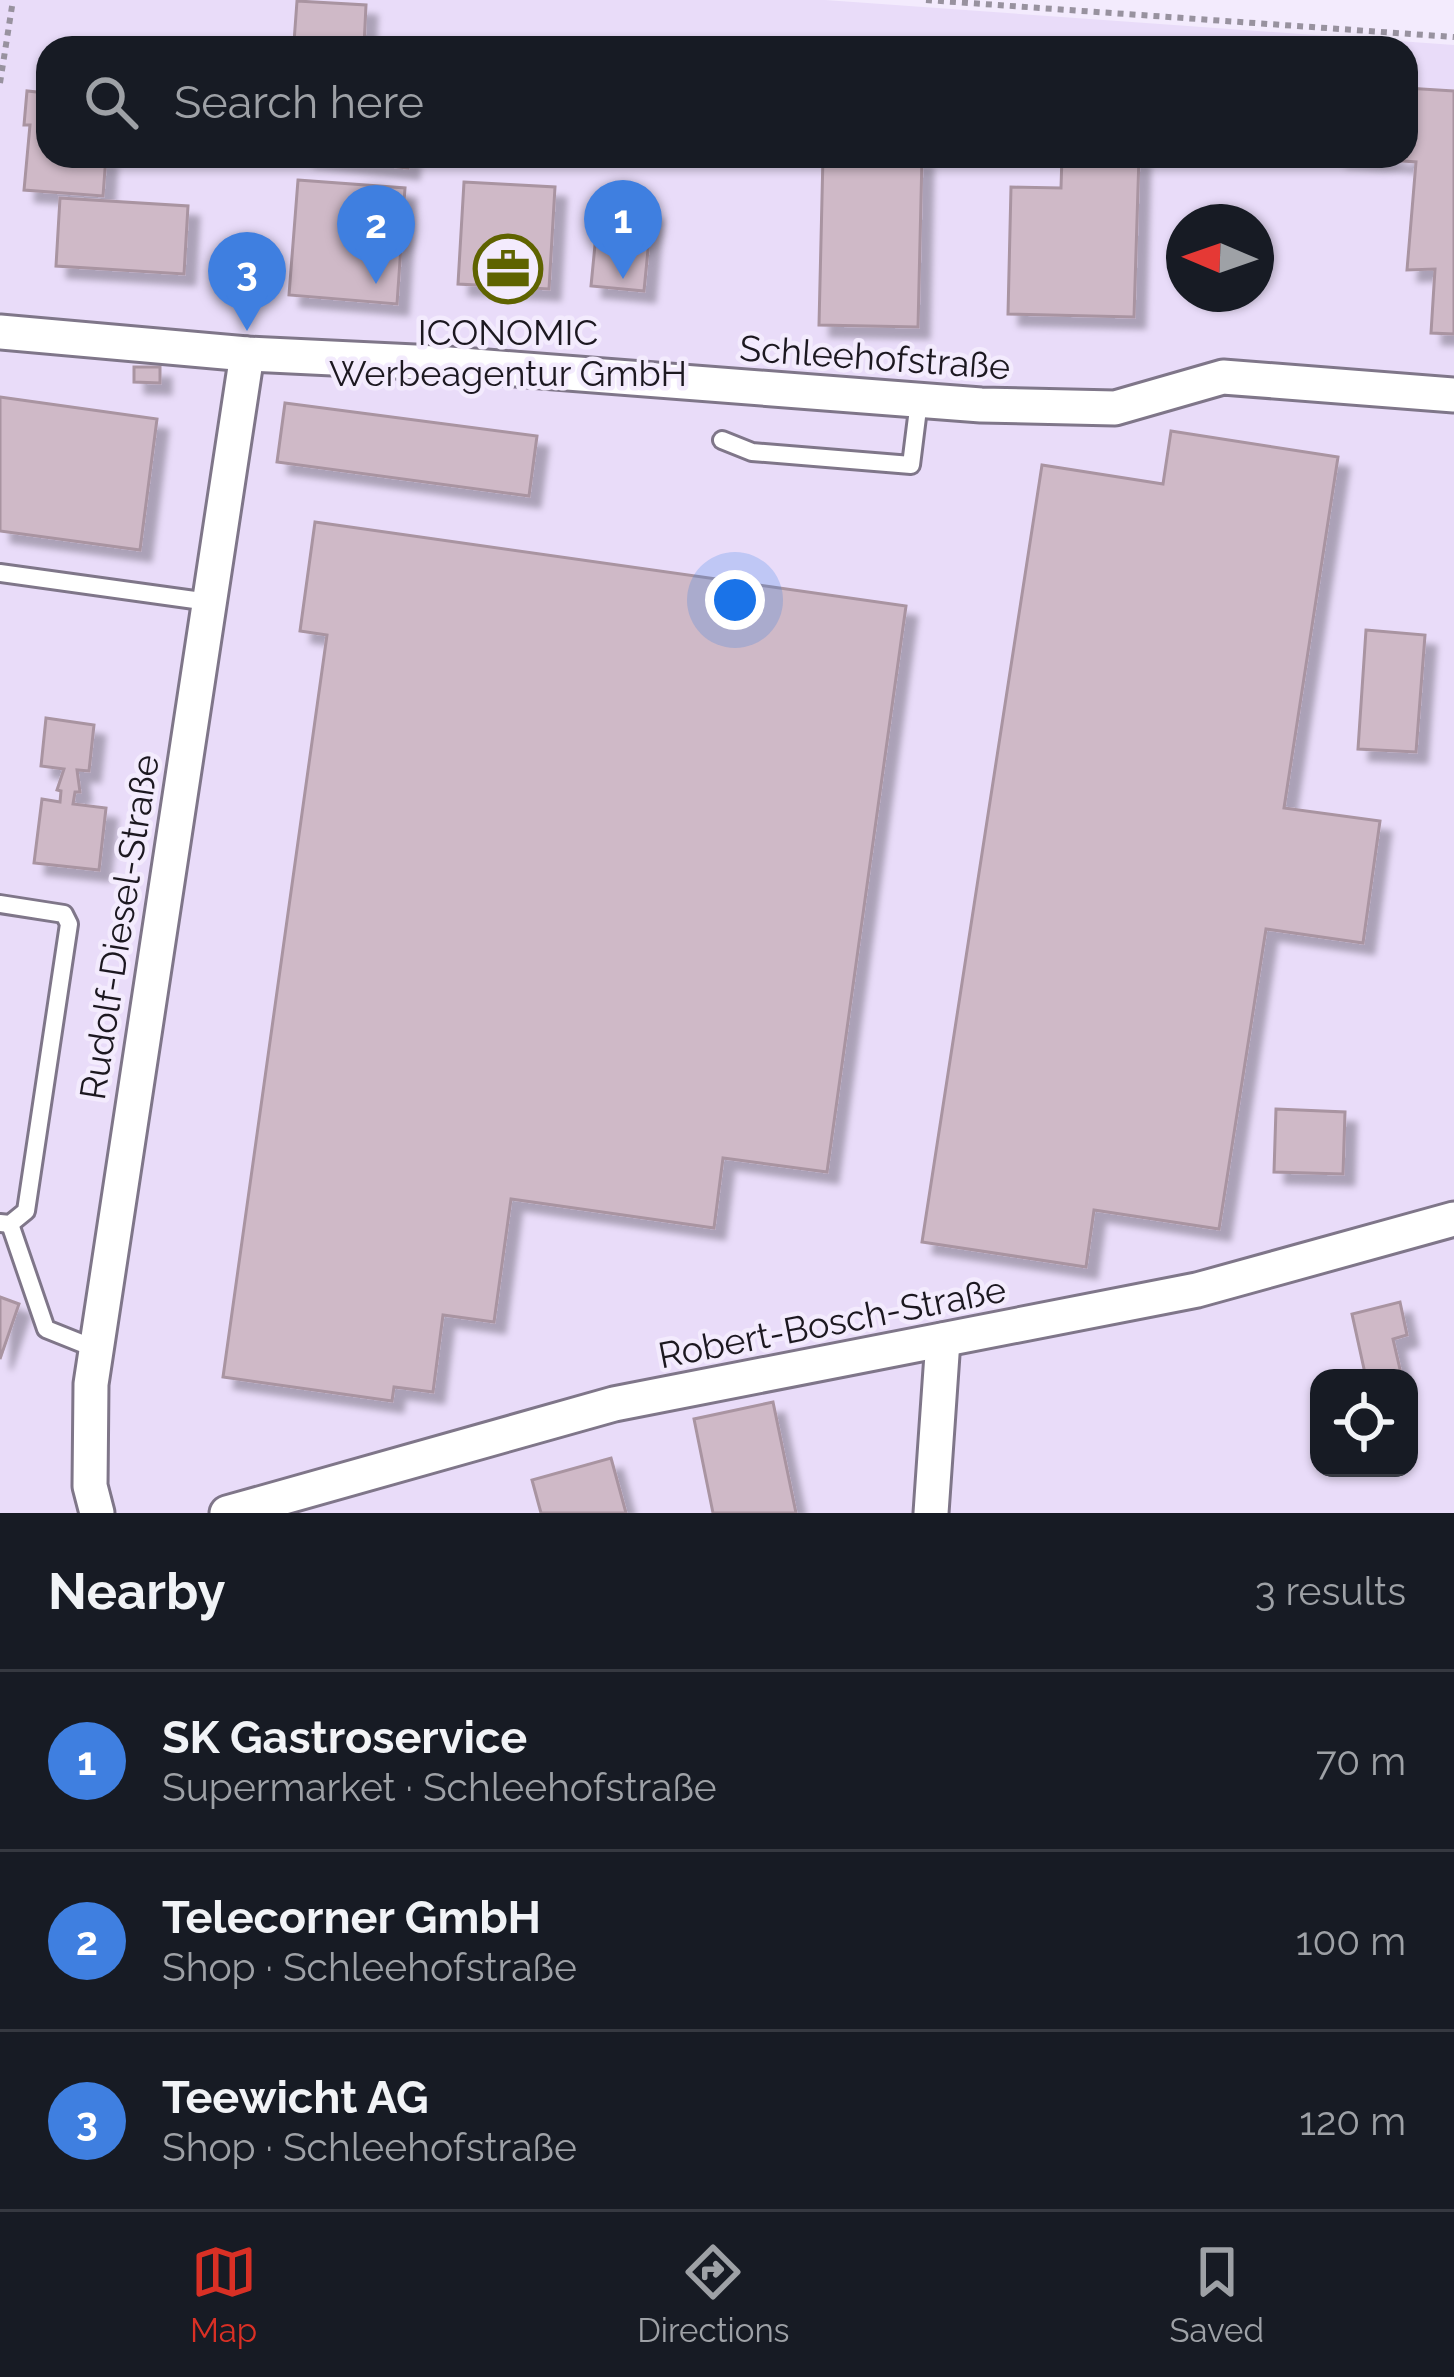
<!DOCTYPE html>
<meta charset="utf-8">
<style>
body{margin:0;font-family:Raleway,sans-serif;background:#242831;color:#f1f3f6}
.controls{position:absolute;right:36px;bottom:36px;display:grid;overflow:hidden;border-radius:24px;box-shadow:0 3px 9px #0004}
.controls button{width:108px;height:108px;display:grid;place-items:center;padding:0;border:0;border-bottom:3px solid #363941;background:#171b24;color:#f1f3f6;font:60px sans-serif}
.compass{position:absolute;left:1166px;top:204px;width:108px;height:108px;border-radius:50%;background:#171b24;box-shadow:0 3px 9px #0004;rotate:272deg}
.you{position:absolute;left:735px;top:600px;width:42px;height:42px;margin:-30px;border:9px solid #fff;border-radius:50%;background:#1a73e8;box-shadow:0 0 0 18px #1a73e833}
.badge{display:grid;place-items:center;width:78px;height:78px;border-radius:50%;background:#d93025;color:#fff;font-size:39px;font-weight:700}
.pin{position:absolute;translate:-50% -99px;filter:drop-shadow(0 3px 6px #0008)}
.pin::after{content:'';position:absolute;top:63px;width:42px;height:36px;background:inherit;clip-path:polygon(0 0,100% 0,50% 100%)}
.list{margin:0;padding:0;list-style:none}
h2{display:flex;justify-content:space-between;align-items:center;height:156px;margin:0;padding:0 48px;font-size:51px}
h2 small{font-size:39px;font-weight:400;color:#9ea1a6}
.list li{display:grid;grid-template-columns:78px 1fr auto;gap:36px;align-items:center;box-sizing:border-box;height:180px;padding:0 48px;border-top:3px solid #363941}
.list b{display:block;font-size:45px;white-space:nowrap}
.list p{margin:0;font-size:39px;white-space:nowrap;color:#9ea1a6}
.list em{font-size:39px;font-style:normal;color:#9ea1a6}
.icon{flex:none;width:66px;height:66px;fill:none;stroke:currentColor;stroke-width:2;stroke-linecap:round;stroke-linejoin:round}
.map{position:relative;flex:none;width:1454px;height:1513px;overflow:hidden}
.search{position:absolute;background:#171b24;box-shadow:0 3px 9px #0004;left:36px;right:36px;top:36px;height:132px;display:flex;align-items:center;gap:30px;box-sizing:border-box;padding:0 42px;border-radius:36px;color:#9ea1a6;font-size:45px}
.sheet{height:696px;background:#171b24}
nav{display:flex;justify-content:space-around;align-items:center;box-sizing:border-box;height:168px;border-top:3px solid #363941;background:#171b24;font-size:33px;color:#9ea1a6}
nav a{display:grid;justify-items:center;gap:6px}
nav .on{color:#d93025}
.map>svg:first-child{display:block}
</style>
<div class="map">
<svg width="1454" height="1513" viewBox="0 0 1454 1513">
<defs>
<filter id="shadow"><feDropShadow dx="11" dy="11" stdDeviation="3" flood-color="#0004"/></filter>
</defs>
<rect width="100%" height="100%" fill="#f3ebfd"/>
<path fill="#e9dcf9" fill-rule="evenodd" d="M 0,0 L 825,0 L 1454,45 L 1454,1513 L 0,1513 ZM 48,48 L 1406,48 L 1406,156 L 48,156 ZM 1184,222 L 1256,222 L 1256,294 L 1184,294 ZM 1319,1378 L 1409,1378 L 1409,1468 L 1319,1468 Z"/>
<g fill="#cfb9c7" stroke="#a994a1" stroke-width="3" filter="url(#shadow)">
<path d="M 297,1 L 366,5 L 364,46 L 294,42 Z"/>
<path d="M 48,81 L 48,156 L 106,156 L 103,196 L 24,190 L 30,125 L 24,125 L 27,91 L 47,93 Z"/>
<path d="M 1406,88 L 1454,91 L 1454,334 L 1431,333 L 1435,269 L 1407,270 L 1416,162 L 1334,156 L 1406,156 Z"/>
<path d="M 302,156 L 409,156 L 408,168 Z"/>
<path d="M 823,156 L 922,157 L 918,327 L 819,325 Z"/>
<path d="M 1062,156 L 1139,156 L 1134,317 L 1008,314 L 1011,187 L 1061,188 Z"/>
<path d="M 298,180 L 405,188 L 397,304 L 289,295 Z"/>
<path d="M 464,182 L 555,187 L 549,289 L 458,284 Z"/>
<path d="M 60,198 L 188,206 L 184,274 L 56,266 Z"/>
<path d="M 599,204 L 652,209 L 644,291 L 591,286 Z"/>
<path d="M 134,367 L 160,367 L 160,383 L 134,382 Z"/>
<path d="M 0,397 L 157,419 L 140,550 L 0,531 Z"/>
<path d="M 285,403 L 537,436 L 529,496 L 277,462 Z"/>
<path d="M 1171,431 L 1338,457 L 1284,808 L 1380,821 L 1363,943 L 1266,929 L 1219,1229 L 1094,1210 L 1086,1267 L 922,1242 L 1042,465 L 1163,484 Z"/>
<path d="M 315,522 L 906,606 L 827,1172 L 723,1158 L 714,1228 L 511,1199 L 494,1322 L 443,1315 L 433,1392 L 394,1387 L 392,1401 L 223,1377 L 327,635 L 300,631 Z"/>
<path d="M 1366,630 L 1425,635 L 1416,752 L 1358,749 Z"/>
<path d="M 46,718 L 94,725 L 89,771 L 77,770 L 80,792 L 75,792 L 73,804 L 106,808 L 99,870 L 34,863 L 42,799 L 60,802 L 61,791 L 57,790 L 64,769 L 41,766 Z"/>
<path d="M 1276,1109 L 1345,1112 L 1343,1174 L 1274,1172 Z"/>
<path d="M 0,1297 L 19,1304 L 0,1359 Z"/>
<path d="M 1400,1302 L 1407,1335 L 1393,1339 L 1402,1378 L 1366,1378 L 1352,1314 Z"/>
<path d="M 773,1402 L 796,1513 L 713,1513 L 694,1419 Z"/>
<path d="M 611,1458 L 626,1513 L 541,1513 L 532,1480 Z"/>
</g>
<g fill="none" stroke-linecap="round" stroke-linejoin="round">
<defs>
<g id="lane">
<path d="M 722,440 L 752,452 L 911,465 L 919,401"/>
<path d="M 0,573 L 209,602"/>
<path d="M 0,904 L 64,914 L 69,924 L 26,1211 L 10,1224 L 0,1223"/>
<path d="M 10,1224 L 46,1329 L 96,1349"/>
</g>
<g id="street">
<path d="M 0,332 L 247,354 L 436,363 L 981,405 L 1115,408 L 1223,377 L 1454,395"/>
<path d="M 97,1513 L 90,1486 L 91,1384 L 247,354"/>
<path d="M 227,1513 L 614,1404 L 1197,1290 L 1454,1219"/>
<path d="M 931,1513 L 943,1340"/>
</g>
</defs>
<use href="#lane" stroke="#7f7689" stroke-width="22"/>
<use href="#street" stroke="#7f7689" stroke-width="39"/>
<g stroke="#98929f" stroke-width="6" stroke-dasharray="6 6" stroke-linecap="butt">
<path d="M 926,0 L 1454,37"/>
<path d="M 0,83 L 13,0"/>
</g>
<use href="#lane" stroke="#fff" stroke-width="16"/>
<use href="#street" stroke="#fff" stroke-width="33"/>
</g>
<defs>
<symbol id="office-ring" viewBox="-11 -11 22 22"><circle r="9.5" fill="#f3ebfd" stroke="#5f6300" stroke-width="1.5"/><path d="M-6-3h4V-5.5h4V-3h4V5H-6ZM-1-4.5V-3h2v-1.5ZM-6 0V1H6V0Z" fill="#5f6300"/></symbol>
</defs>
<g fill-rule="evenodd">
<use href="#office-ring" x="470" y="231" width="76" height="76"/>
</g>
<g text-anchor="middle" stroke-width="9" stroke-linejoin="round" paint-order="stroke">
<g font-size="36" fill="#1c1820" stroke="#f3ebfd">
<text x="508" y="345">ICONOMIC<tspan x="508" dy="41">Werbeagentur GmbH</tspan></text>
</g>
<g font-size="36" fill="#1c1820" stroke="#f3ebfd">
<text transform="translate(875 357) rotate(4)" y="13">Schleehofstraße</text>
<text transform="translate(119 927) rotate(-81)" y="13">Rudolf-Diesel-Straße</text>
<text transform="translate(832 1322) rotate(-11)" y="13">Robert-Bosch-Straße</text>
</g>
</g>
</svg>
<div class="controls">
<button><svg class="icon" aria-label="locate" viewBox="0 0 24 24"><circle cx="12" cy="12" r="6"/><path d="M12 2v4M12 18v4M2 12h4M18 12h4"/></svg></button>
</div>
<svg class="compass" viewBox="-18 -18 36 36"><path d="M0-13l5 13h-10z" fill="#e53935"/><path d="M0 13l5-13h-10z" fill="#9ea1a6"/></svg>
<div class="you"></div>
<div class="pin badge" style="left:623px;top:279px;background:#3f7fe0">1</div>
<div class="pin badge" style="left:376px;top:284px;background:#3f7fe0">2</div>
<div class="pin badge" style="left:247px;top:331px;background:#3f7fe0">3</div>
<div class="search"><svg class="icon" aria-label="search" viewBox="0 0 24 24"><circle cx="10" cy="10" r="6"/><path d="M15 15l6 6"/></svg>Search here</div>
</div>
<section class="sheet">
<h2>Nearby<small>3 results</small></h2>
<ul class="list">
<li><span class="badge" style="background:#3f7fe0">1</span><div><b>SK Gastroservice</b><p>Supermarket · Schleehofstraße</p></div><em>70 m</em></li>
<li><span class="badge" style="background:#3f7fe0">2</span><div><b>Telecorner GmbH</b><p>Shop · Schleehofstraße</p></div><em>100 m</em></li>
<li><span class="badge" style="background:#3f7fe0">3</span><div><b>Teewicht AG</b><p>Shop · Schleehofstraße</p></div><em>120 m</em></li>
</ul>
</section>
<nav>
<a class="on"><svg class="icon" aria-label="map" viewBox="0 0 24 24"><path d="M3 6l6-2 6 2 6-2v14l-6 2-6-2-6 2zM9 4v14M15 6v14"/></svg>Map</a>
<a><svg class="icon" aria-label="directions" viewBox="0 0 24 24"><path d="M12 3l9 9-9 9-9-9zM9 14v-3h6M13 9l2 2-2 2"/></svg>Directions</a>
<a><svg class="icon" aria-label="saved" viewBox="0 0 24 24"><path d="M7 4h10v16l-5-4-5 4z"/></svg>Saved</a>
</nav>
